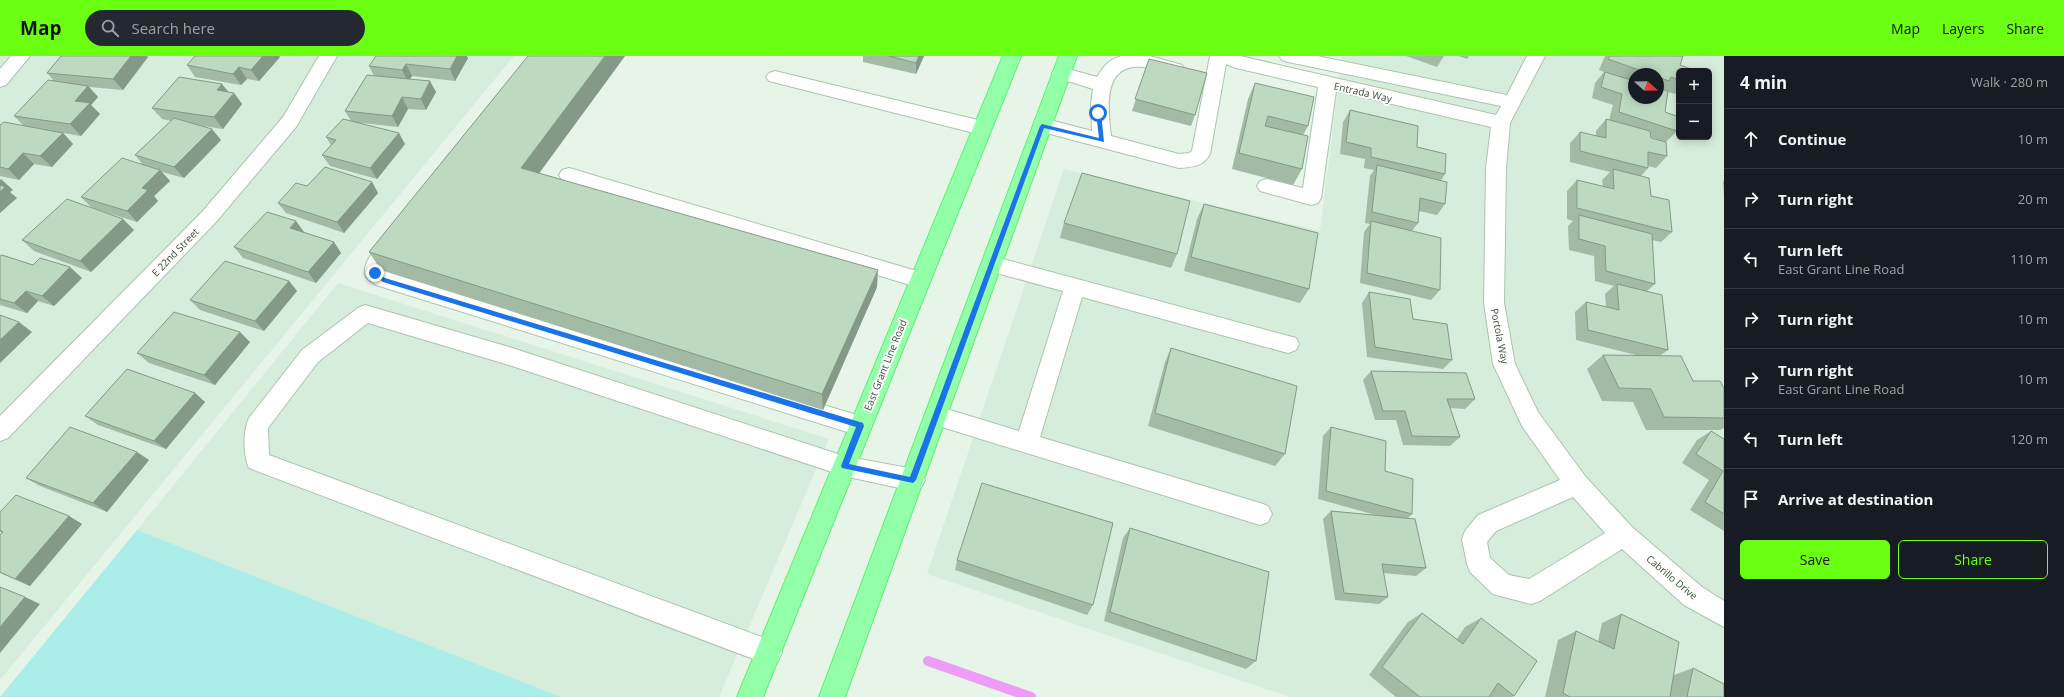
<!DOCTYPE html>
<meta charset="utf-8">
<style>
body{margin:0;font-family:"Open Sans",sans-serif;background:#242831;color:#f1f3f6}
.controls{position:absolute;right:12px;top:12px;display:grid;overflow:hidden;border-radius:6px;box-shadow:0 2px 10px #0003}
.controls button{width:36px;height:36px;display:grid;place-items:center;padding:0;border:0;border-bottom:1px solid #363941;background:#171b24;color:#f1f3f6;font:20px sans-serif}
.compass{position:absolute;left:1628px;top:12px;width:36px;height:36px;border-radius:50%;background:#171b24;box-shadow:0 2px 10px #0003;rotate:110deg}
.stop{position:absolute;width:12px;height:12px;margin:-9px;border:3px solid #1a73e8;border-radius:50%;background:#fff}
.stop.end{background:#1a73e8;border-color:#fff;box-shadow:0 1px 4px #0008}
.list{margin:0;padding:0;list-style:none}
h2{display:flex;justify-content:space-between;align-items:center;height:52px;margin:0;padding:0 16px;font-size:17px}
h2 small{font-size:13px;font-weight:400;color:#9ea1a6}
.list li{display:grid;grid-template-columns:26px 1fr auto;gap:12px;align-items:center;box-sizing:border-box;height:60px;padding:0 16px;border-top:1px solid #363941}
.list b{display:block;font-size:15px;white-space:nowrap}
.list p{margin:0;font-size:13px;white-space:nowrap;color:#9ea1a6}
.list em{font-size:13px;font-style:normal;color:#9ea1a6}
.actions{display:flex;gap:8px;padding:12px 16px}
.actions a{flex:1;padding:9px 0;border:1px solid #6bff12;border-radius:6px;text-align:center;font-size:14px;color:#6bff12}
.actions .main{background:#6bff12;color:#111}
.icon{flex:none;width:22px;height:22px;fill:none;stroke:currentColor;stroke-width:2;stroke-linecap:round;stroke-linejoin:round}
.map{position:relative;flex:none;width:1724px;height:641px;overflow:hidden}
header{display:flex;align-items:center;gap:24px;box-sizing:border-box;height:56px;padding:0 20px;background:#6bff12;color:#111}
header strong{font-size:19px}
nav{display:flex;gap:22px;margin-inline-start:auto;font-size:14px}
.search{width:280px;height:36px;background:#242831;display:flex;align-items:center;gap:10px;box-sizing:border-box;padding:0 14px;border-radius:22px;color:#9ea1a6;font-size:15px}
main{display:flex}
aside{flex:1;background:#171b24}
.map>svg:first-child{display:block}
</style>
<header>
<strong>Map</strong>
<div class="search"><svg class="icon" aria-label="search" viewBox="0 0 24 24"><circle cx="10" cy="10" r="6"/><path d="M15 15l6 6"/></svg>Search here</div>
<nav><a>Map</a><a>Layers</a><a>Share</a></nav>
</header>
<main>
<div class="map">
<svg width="1724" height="641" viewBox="0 0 1724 641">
<rect width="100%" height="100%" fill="#e6f5e8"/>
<g fill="#d7eddb" fill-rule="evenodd">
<path d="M 0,0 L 514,0 L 0,624 Z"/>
<path d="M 1342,0 L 1724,0 L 1724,641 L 1290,641 L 927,518 L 1064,113 L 1320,175 ZM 1679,15 L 1709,15 L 1709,81 L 1679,81 ZM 1634,18 L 1658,18 L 1658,42 L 1634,42 Z"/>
<path d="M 338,227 L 829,383 L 719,641 L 561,641 L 137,474 Z"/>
</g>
<path fill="#abede8" d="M 137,474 L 561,641 L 0,641 Z"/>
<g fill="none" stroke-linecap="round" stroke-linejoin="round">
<path stroke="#ed9df7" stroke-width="10" d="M 928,605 L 1031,641"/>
<defs>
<g id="minor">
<path d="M 11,0 L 30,0 L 6,29 L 0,31 L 0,13 Z"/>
<path d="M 319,0 L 337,0 L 296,71 L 216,166 L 8,382 L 0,385 L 0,360 L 202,156 L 283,61 Z"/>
<path d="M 1122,0 L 1150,0 L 1182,9 L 1185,13 L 1182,17 C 1171,20 1160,14 1149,12 C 1103,3 1107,48 1111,80 L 1179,98 L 1189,97 L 1192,95 L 1210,0 L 1240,0 L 1496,59 L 1501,50 L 1288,6 L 1282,4 L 1279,0 L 1317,0 L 1507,39 L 1527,0 L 1545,0 L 1510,67 L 1506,112 L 1504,247 L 1515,308 L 1538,356 L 1585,420 L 1632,471 L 1702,531 L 1724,545 L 1724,571 L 1684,549 L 1622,493 L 1540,545 L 1531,548 L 1493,538 L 1470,516 L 1467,508 L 1462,483 L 1465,475 L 1478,459 L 1560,424 L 1522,370 L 1493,308 L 1484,247 L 1486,112 L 1491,71 L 1336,35 L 1321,142 L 1318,147 L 1311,149 L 1260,135 L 1257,130 L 1260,125 L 1267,123 L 1303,132 L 1318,31 L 1236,12 L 1226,8 L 1210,98 C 1203,111 1192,111 1179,112 L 1035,74 L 1033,69 L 1035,64 L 1042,62 L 1092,75 L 1091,48 L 1093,33 L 1055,21 L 1052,17 L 1055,13 L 1061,11 L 1097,21 C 1104,10 1109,3 1122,0 ZM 1573,441 L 1605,477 L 1529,523 L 1509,519 L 1490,502 L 1487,486 L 1496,475 Z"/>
<path d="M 775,15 L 982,65 L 989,67 L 991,72 L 989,77 L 982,79 L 769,25 L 766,21 L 769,17 Z"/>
<path d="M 569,112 L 920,216 L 927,218 L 930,224 L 927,230 L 920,232 L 562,124 L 559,119 L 562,114 Z"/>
<path d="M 395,176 L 402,179 L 405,184 L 386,210 L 386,214 L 390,217 L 860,360 L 868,363 L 871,370 L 868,377 L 860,380 L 376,229 C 372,226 366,223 365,218 C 362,205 384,180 395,176 Z"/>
<path d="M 992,200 L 1296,282 L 1299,288 L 1296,294 L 1288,297 L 1082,241 L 1040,381 L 1260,447 L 1268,450 L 1272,458 L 1268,466 L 1260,469 L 929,367 L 926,360 L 929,353 L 937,350 L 1019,375 L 1063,235 L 985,214 L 982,208 L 985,202 Z"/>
<path d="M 365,249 L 509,291 L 844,400 L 913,413 L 921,416 L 925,424 L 921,432 L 913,435 L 844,420 L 509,309 L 368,267 L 318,306 L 268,372 L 269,399 L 778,587 L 782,596 L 778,605 L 769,609 L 249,412 C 243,399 243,375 249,362 L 302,294 L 358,252 Z"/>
</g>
<g id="major">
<path d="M 1003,0 L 1021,0 L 763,641 L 737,641 Z"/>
<path d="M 1059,0 L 1077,0 L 845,641 L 819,641 Z"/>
</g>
</defs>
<use href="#minor" stroke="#abc4ae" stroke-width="2"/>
<use href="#major" stroke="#5aef74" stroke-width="2"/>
<use href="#minor" fill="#fff" fill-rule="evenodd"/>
<use href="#major" fill="#94ffa9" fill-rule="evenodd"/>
</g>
<g fill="#a3bba5" fill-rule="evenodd">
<path d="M 61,0 L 147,0 L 148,1 L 123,34 L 89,31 L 98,41 L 91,49 L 100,58 L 81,80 L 63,77 L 73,88 L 52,111 L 34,108 L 19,124 L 0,120 L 0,69 L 23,69 L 14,60 L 54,25 L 47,17 Z"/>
<path d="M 625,0 L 539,117 L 877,231 L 823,354 L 381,214 L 369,196 Z"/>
<path d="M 863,0 L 924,0 L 916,18 L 863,6 Z"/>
<path d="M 1406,0 L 1444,0 L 1437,11 Z"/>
<path d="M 1458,0 L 1469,0 L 1467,3 Z"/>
<path d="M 1605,0 L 1683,0 L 1680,9 L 1679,15 L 1679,34 L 1675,38 L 1668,36 L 1665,56 L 1677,75 L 1666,86 L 1667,100 L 1656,112 L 1648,110 L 1648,112 L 1641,120 L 1651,140 L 1672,176 L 1661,186 L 1652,184 L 1655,228 L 1647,235 L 1668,294 L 1660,300 L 1693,325 L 1724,332 L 1724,372 L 1720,374 L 1646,374 L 1633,346 L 1602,345 L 1587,313 L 1603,299 L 1640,300 L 1576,284 L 1575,256 L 1586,246 L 1606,251 L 1605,238 L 1614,230 L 1595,225 L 1594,200 L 1569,194 L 1568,170 L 1573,165 L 1567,163 L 1567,135 L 1577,124 L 1603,131 L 1602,124 L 1610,116 L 1570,106 L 1570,87 L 1580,76 L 1596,80 L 1596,75 L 1606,63 L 1609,64 L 1613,49 L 1592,42 L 1595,27 L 1604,16 L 1599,14 ZM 1634,18 L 1658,18 L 1658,42 L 1634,42 ZM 1651,81 L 1665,86 L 1651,82 Z"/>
<path d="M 280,1 L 259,25 L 247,23 L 241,29 L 195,21 L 187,9 Z"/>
<path d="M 468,2 L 455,25 L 412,20 L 410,23 L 436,36 L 426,54 L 408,53 L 398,71 L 362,67 L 405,88 L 377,123 L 330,110 L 322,99 L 331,89 L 326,81 L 351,65 L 345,55 L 374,20 L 369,10 Z"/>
<path d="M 1149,3 L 1195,59 L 1191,70 L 1132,55 Z"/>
<path d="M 1255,27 L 1308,70 L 1303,79 L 1302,113 L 1293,129 L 1232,113 L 1248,43 Z"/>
<path d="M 234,37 L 242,48 L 223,73 L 196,69 L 221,84 L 184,122 L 162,116 L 170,125 L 154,140 L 158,145 L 137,166 L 92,152 L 81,141 L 143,109 L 135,99 L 171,65 L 162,63 L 152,52 Z"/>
<path d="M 1350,54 L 1417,91 L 1445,118 L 1441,124 L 1445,148 L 1437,159 L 1419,155 L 1418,167 L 1412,175 L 1440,234 L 1431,244 L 1360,227 L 1364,176 L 1370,168 L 1365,167 L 1370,120 L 1374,114 L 1364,112 L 1365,103 L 1340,98 L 1343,66 Z"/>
<path d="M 1724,125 L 1724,140 L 1723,126 Z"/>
<path d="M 372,126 L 378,137 L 344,177 L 286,157 L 278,147 L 307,130 Z"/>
<path d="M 1204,148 L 1309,233 L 1300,247 L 1184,215 L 1197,163 Z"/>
<path d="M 1064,167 L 1177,198 L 1171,212 L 1060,182 Z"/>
<path d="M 134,174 L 91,216 L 34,195 L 22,184 Z"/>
<path d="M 304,176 L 334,186 L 341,197 L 316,227 L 243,202 L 234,191 Z"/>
<path d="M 0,200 L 33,209 L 82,222 L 54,250 L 38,245 L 27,257 L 0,249 Z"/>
<path d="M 289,225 L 297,235 L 264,275 L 200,254 L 190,244 Z"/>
<path d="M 1369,236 L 1413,263 L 1452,304 L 1443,313 L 1367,301 L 1362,247 Z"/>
<path d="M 250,286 L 215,329 L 149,307 L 137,297 Z"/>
<path d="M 1171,292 L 1285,398 L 1275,410 L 1148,370 L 1165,306 Z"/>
<path d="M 1371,315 L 1475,343 L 1465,353 L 1450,352 L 1460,381 L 1450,390 L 1403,389 L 1396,364 L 1375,364 L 1363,324 Z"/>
<path d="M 195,337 L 205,346 L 166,393 L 98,369 L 85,360 Z"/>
<path d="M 1331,371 L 1385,415 L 1412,458 L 1407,463 L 1426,512 L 1416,520 L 1383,517 L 1388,541 L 1379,548 L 1335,544 L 1323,463 L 1331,455 L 1379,460 L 1318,443 L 1323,380 Z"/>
<path d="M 1711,375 L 1724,383 L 1724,475 L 1690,454 L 1709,424 L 1682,407 L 1697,384 Z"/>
<path d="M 149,404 L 107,456 L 40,430 L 26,422 Z"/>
<path d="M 0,456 L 69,460 L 82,468 L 30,530 L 0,517 L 0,479 L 2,477 L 0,476 Z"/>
<path d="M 1130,472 L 1256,605 L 1246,613 L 1104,565 L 1123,482 Z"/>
<path d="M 957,504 L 1093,549 L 1087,559 L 955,514 Z"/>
<path d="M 1422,557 L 1457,583 L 1465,571 L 1481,562 L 1514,640 L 1512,641 L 1396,641 L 1369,619 L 1408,566 Z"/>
<path d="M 1621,558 L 1674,619 L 1693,612 L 1724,641 L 1545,641 L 1558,584 L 1576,575 L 1598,586 L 1602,567 Z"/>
</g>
<g fill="#849986">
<path d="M 131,0 L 147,0 L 148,1 L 123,34 L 113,23 Z"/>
<path d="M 263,0 L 279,0 L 280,1 L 259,25 L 251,14 Z"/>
<path d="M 457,0 L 467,0 L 468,2 L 455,25 L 450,13 Z"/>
<path d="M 605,0 L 625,0 L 529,131 L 521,112 Z"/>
<path d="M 919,0 L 924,0 L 916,18 L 916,7 Z"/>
<path d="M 406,8 L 412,20 L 408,26 L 402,14 Z"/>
<path d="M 239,11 L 247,23 L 241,29 L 233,18 Z"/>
<path d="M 430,25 L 436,36 L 426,54 L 421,43 Z"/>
<path d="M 222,28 L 231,39 L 217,34 Z"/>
<path d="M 88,30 L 98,41 L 91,49 L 100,58 L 81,80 L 70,68 L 75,45 Z"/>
<path d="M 234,37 L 242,48 L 223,73 L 214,61 Z"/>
<path d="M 402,41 L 408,53 L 398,71 L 392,60 Z"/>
<path d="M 212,73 L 221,84 L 184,122 L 174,111 Z"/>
<path d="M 63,77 L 73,88 L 52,111 L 40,100 Z"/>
<path d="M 399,77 L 405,88 L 377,123 L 370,112 Z"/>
<path d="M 23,97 L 34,108 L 19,124 L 8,113 Z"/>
<path d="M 160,114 L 170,125 L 154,140 L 158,145 L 137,166 L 127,155 L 142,132 Z"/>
<path d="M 1,123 L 13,134 L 10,136 L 17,142 L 0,157 L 0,124 Z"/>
<path d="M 372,126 L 378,137 L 344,177 L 337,166 Z"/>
<path d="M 123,163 L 134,174 L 91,216 L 80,205 Z"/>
<path d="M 296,165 L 304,176 L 298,182 L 290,172 Z"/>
<path d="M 334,186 L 341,197 L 316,227 L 308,216 Z"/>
<path d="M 70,211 L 82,222 L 54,250 L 42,240 Z"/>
<path d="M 878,214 L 877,231 L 823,354 L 822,338 Z"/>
<path d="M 289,225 L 297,235 L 264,275 L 255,265 Z"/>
<path d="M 26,235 L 38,245 L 27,257 L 14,247 Z"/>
<path d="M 19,266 L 32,276 L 0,307 L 0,284 Z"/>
<path d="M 240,276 L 250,286 L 215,329 L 204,319 Z"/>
<path d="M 195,337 L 205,346 L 166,393 L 154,385 Z"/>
<path d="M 137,396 L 149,404 L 107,456 L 93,447 Z"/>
<path d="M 69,460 L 82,468 L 30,530 L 15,523 Z"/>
<path d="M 25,541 L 40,548 L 0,597 L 0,571 Z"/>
</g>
<g fill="#bddac0" stroke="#849986">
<path d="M 61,0 L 131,0 L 113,23 L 47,17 Z"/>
<path d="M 195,0 L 263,0 L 251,14 L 239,11 L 233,18 L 187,9 Z"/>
<path d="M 376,0 L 457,0 L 450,13 L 406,8 L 402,14 L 369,10 Z"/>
<path d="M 528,0 L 605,0 L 521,112 L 878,214 L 822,338 L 369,196 Z"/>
<path d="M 889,0 L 919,0 L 916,7 Z"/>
<path d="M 1610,0 L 1683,0 L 1680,9 L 1691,13 L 1690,15 L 1679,15 L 1679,24 L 1671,21 L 1669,25 L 1658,21 L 1658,18 L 1650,18 L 1608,3 Z"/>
<path d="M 1149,3 L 1207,17 L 1195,59 L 1135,43 Z"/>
<path d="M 1605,16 L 1634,25 L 1634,42 L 1658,42 L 1658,32 L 1668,35 L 1665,56 L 1679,61 L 1677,75 L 1619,56 L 1622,38 L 1601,31 Z"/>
<path d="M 367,19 L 430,25 L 421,43 L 402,41 L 392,60 L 345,55 Z"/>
<path d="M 179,21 L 222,28 L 217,34 L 234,37 L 214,61 L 152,52 Z"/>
<path d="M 48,24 L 88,30 L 75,45 L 90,47 L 70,68 L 14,60 Z"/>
<path d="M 1255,27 L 1314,41 L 1308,70 L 1268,60 L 1265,70 L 1308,80 L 1302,113 L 1239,97 Z"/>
<path d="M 1350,54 L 1418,70 L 1417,91 L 1446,98 L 1445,118 L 1371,101 L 1371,92 L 1346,86 Z"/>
<path d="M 174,62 L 212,73 L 174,111 L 135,99 Z"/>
<path d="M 343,63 L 399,77 L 370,112 L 322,99 L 336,84 L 326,81 Z"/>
<path d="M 1606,63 L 1650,75 L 1651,82 L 1666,86 L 1667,100 L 1648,96 L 1648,112 L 1580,95 L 1580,76 L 1606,82 Z"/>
<path d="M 4,66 L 63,77 L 40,100 L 23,97 L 8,113 L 0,111 L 0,69 Z"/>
<path d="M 122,102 L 160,114 L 142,132 L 148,134 L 127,155 L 81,141 Z"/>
<path d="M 1377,109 L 1447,126 L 1445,148 L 1420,142 L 1418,167 L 1372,156 Z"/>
<path d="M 325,111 L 372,126 L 337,166 L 278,147 L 296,127 L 307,130 Z"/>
<path d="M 1613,113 L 1649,122 L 1651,140 L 1669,144 L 1672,176 L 1577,152 L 1577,124 L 1614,133 Z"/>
<path d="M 1082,117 L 1190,145 L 1177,198 L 1064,167 Z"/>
<path d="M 0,129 L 5,131 L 0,136 Z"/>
<path d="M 67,143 L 123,163 L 80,205 L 22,184 Z"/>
<path d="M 1204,148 L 1318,177 L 1309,233 L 1191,201 Z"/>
<path d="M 267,156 L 296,165 L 290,172 L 334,186 L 308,216 L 234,191 Z"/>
<path d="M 1579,159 L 1652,178 L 1655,228 L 1606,215 L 1605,190 L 1579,183 Z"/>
<path d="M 1371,165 L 1441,182 L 1440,234 L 1367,217 Z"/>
<path d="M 2,199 L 33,209 L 40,202 L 70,211 L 42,240 L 26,235 L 14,247 L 0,243 L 0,200 Z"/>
<path d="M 225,205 L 289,225 L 255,265 L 190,244 Z"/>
<path d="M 1617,228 L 1662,239 L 1668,294 L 1588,274 L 1586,246 L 1619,254 Z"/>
<path d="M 1369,236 L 1410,243 L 1413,263 L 1447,268 L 1452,304 L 1375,291 Z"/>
<path d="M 174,256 L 240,276 L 204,319 L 137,297 Z"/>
<path d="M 0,259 L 19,266 L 0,284 Z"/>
<path d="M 1171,292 L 1297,330 L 1285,398 L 1155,357 Z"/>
<path d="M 1603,299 L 1681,300 L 1693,325 L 1720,325 L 1724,332 L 1724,362 L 1664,361 L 1651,333 L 1619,332 Z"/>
<path d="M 127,313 L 195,337 L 154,385 L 85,360 Z"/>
<path d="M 1371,315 L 1466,317 L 1475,343 L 1447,343 L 1460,381 L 1412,380 L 1405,355 L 1383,355 Z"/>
<path d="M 70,371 L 137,396 L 93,447 L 26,422 Z"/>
<path d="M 1331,371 L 1386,385 L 1385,415 L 1413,423 L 1412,458 L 1326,435 Z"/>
<path d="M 1711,375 L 1724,383 L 1724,458 L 1705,446 L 1723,415 L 1696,398 Z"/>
<path d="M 982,427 L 1113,467 L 1093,549 L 957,504 Z"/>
<path d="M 16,439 L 69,460 L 15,523 L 0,516 L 0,479 L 3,476 L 0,474 L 0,456 Z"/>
<path d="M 1331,455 L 1415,463 L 1426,512 L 1382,508 L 1388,541 L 1344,537 Z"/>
<path d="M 1130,472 L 1269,516 L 1256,605 L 1110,556 Z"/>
<path d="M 0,531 L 25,541 L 0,571 Z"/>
<path d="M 1422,557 L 1463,588 L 1481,562 L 1537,605 L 1514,640 L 1498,627 L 1489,641 L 1420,641 L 1382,611 Z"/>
<path d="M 1621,558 L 1679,586 L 1670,641 L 1570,641 L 1563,637 L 1576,575 L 1614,593 Z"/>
<path d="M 1693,612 L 1724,628 L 1724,641 L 1687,641 Z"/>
</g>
<path fill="#1a73e8" d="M 1098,55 L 1101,57 L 1104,86 L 1044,72 L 916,424 L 913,427 L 842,412 L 841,410 L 856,371 L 383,226 L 372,217 L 375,215 L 385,222 L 863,367 L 864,370 L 849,408 L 910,421 L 1040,70 L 1042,68 L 1099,82 L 1096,57 Z"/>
<g text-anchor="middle" stroke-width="4" stroke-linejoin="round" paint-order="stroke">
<g font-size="10" fill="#344836" stroke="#fff">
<text transform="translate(1363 36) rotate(13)" y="4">Entrada Way</text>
<text transform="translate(175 196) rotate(-46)" y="4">E 22nd Street</text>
<text transform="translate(1500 280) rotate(79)" y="4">Portola Way</text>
<text transform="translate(885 309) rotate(-68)" y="4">East Grant Line Road</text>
<text transform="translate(1672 521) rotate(40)" y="4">Cabrillo Drive</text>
</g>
</g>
</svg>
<div class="controls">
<button>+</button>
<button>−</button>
</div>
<svg class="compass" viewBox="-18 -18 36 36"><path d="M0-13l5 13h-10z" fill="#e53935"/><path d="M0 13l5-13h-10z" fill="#9ea1a6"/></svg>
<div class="stop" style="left:1098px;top:57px"></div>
<div class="stop end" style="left:375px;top:217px"></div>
</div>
<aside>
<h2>4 min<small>Walk · 280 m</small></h2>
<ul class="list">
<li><svg class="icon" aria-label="ahead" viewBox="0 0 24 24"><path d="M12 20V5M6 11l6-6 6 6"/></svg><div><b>Continue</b></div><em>10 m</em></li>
<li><svg class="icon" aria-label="right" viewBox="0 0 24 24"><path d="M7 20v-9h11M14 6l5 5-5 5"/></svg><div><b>Turn right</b></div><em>20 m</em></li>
<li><svg class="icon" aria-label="left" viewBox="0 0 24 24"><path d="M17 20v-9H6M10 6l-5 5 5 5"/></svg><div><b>Turn left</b><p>East Grant Line Road</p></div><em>110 m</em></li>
<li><svg class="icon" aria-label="right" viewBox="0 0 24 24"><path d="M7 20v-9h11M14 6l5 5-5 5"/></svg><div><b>Turn right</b></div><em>10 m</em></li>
<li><svg class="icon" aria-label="right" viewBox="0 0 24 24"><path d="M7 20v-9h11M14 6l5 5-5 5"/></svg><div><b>Turn right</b><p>East Grant Line Road</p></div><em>10 m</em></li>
<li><svg class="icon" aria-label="left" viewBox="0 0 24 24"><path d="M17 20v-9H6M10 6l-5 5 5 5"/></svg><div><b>Turn left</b></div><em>120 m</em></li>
<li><svg class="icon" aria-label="arrive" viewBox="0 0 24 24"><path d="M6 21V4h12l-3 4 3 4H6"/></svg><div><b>Arrive at destination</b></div></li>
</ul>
<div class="actions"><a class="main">Save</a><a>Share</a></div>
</aside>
</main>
